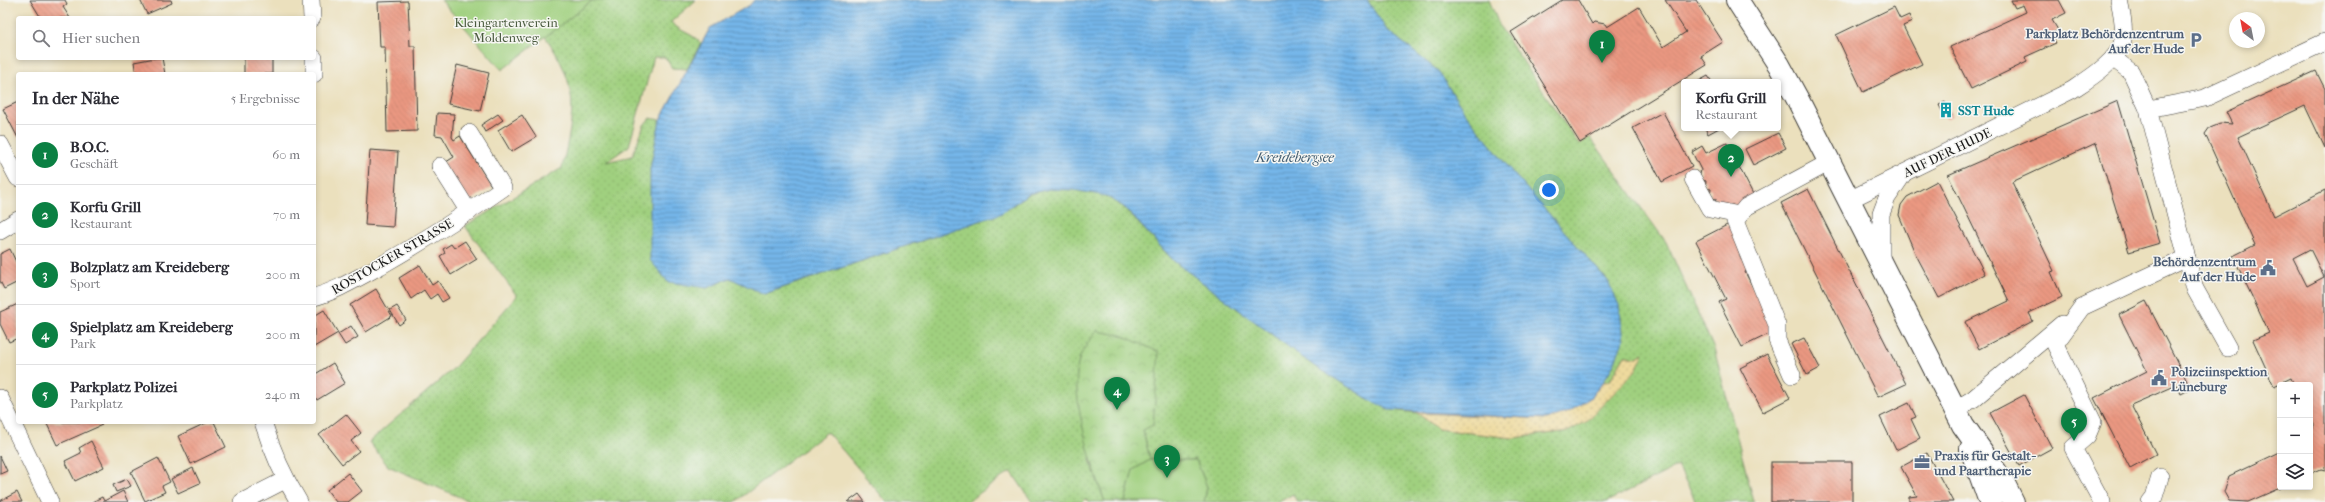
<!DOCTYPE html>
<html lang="de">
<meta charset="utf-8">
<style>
body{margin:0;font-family:"IM FELL French Canon",serif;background:#f2f2f3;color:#2b2b33}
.controls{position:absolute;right:12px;bottom:12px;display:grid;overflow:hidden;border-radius:4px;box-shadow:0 2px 6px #0003}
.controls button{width:36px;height:36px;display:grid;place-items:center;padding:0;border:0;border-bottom:1px solid #e1e1e2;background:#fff;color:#2b2b33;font:20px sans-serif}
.compass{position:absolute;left:2229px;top:12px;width:36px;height:36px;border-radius:50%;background:#fff;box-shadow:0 2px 6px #0003;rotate:328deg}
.you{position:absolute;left:1549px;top:190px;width:14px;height:14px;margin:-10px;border:3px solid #fff;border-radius:50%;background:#1a73e8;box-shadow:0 0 0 6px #1a73e833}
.badge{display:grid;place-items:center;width:26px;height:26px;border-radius:50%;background:#0b8043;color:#fff;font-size:13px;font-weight:700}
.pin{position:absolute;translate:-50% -33px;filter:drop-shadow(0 1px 2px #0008)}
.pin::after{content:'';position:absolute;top:21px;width:14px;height:12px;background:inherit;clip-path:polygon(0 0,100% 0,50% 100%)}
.popup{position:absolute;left:1681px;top:79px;width:100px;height:52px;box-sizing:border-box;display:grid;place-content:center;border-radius:4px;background:#fff;filter:drop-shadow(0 1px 3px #0005);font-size:13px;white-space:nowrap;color:#7c7c81}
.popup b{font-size:15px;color:#2b2b33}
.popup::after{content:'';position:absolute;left:50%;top:100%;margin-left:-8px;border:8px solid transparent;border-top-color:#fff}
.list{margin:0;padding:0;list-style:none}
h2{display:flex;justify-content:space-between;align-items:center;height:52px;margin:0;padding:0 16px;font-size:17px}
h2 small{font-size:13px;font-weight:400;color:#7c7c81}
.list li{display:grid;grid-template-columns:26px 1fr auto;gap:12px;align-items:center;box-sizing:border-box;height:60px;padding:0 16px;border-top:1px solid #e1e1e2}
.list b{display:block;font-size:15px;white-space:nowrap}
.list p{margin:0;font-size:13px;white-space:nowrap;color:#7c7c81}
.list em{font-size:13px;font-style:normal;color:#7c7c81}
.icon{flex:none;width:22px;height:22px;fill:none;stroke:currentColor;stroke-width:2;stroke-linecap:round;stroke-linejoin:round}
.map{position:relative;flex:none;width:2325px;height:502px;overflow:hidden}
.search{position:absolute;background:#fff;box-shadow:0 2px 6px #0003;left:16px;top:16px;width:300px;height:44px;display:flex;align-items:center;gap:10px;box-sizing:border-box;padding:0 14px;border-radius:4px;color:#7c7c81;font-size:15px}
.panel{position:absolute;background:#fff;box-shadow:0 2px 6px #0003;left:16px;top:72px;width:300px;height:352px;border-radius:4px}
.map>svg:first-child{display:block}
</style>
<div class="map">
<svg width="2325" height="502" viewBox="0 0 2325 502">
<defs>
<pattern id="grass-dots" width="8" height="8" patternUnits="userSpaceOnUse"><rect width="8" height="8" fill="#a0d07f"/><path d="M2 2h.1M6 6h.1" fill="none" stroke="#89b26d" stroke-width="1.8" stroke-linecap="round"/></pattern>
<pattern id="sand-dots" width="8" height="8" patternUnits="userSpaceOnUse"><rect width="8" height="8" fill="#eeda9e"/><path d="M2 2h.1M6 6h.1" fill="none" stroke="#ccba88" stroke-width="1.8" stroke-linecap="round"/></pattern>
<pattern id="park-crowns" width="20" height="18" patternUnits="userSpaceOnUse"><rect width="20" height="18" fill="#a0d07f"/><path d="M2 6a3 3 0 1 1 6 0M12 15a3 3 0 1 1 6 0" fill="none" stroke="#89b26d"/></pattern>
<pattern id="water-rules" width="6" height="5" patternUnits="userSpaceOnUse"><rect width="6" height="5" fill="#74b6e9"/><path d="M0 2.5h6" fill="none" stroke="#5e93bc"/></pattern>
<pattern id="building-back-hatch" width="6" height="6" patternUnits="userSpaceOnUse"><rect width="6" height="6" fill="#ea9881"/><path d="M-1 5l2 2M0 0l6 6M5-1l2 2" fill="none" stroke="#c8826f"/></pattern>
</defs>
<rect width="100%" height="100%" fill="#f6f6f2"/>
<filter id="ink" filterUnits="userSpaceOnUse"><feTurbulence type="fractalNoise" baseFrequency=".025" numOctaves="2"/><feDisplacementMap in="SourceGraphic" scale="8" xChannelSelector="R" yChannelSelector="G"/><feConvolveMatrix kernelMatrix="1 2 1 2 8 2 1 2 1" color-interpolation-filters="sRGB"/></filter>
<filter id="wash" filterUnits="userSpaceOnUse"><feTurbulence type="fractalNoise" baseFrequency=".012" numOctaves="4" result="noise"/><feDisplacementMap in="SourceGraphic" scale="16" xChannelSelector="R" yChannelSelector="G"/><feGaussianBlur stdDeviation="0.9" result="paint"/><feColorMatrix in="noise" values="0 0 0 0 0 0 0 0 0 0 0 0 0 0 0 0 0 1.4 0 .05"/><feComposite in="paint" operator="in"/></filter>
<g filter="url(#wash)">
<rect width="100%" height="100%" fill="#ebe0bd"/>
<path fill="url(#grass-dots)" stroke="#5e764e" d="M 593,0 L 696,0 L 671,22 C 680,32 692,33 701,43 L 687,69 L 672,68 L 665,57 L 654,57 L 629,146 L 606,162 L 632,156 L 644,125 L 650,118 L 660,120 L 650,169 L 707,288 L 730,278 L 765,294 L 1000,214 L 1029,194 L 1049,189 L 1074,190 L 1106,196 L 1123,207 L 1175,262 L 1314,366 L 1375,403 L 1391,410 L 1417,413 L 1438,429 L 1513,438 L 1569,431 L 1643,354 L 1635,358 L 1625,355 L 1610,381 L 1603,382 L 1614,364 L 1608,281 L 1513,173 L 1465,113 L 1439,72 L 1386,29 L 1367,0 L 1489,0 L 1500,27 L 1579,145 L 1590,137 L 1666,242 L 1714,349 L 1754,502 L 1696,502 L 1678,466 L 1606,502 L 1297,502 L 1293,494 L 1279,502 L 1204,502 L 1207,487 L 1196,460 L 1150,460 L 1143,429 L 1159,352 L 1090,460 L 1105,502 L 1090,502 L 1085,499 L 1082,502 L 1032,502 L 1011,471 L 967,502 L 887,502 L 827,432 L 735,502 L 471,502 L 388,466 L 369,442 L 454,368 L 517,296 L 465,226 L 562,168 C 575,110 580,88 545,36 Z"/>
<path fill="url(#sand-dots)" stroke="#857b5d" d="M 1644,353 L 1636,370 L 1586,422 L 1569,431 L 1513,438 L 1438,429 L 1417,413 L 1547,419 L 1590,398 L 1603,382 L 1610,381 L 1625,355 L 1635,358 Z"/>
<path fill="url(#park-crowns)" stroke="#5e764e" d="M 1096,331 L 1121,335 L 1159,352 L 1153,425 L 1143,430 L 1150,460 L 1133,470 L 1125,502 L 1105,502 C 1093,468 1069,395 1079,360 C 1082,350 1091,339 1096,331 Z"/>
<g fill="#a0d07f" stroke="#5e764e">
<path d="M 441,0 L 593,0 L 502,70 Z"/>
<path d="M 1150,460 L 1196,460 L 1207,487 L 1204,502 L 1125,502 L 1133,470 Z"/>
</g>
<path fill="url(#water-rules)" stroke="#486982" d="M 754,0 L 1367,0 L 1386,29 L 1439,72 L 1465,113 L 1513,173 L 1608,281 L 1619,305 L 1624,339 L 1614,364 L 1603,382 L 1590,398 L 1569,412 L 1547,419 L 1391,410 L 1375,403 L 1314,366 L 1175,262 L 1124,207 L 1106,196 L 1074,190 L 1049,189 L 1028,194 L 1000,214 L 764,294 L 730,278 L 707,288 L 668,282 L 650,260 L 650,169 L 660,120 L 710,28 L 750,5 Z"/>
<g id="blocks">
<g fill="url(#building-back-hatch)" fill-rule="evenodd">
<path d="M 30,0 L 65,0 L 67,4 L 63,7 L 70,18 L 41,18 Z"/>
<path d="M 140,0 L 171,0 L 172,3 L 147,14 Z"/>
<path d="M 1562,0 L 1578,0 L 1592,24 L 1594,22 L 1605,24 L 1607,27 L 1639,7 L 1663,47 L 1686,32 L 1665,0 L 1696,0 L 1723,42 L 1701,56 L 1707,65 L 1580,143 L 1511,32 Z"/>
<path d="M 2011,0 L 2059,0 L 2066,13 L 2052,20 L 2058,30 L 2051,34 L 2056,43 L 2025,57 L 2027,62 L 1971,89 L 1950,47 L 2026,12 L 2023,5 L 2015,8 Z"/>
<path d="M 408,1 L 410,46 L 415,46 L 417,131 L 387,132 L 385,47 L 380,47 L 378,2 Z"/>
<path d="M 1894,7 L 1900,19 L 1909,15 L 1912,22 L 1903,26 L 1922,64 L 1863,92 L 1836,35 Z"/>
<path d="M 155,58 L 162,58 L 165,74 L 136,74 L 134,62 Z"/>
<rect x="244" y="58" width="28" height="16"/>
<path d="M 457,65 L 489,73 L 480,111 L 448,104 Z"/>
<path d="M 2316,71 L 2325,89 L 2325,148 L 2305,106 L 2238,137 L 2274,216 L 2325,190 L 2325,470 L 2321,469 L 2310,474 L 2310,437 L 2314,425 L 2310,416 L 2310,385 L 2294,385 L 2291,378 L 2274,386 L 2253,340 L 2269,333 L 2233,256 L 2255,245 L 2205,134 L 2210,127 L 2220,123 L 2232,124 L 2226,112 ZM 2310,249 L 2324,277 L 2307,286 L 2293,258 Z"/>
<path d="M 1708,76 L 1712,82 L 1697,82 Z"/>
<path d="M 2118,101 L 2160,243 L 2129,252 L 2096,143 L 2012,182 L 2054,271 L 2051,272 L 2062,297 L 2029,313 L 2033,321 L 1979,349 L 1965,322 L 2009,301 L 1948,175 Z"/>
<path d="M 18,102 L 18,138 L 3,109 Z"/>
<path d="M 1945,102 L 1952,116 L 1946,119 L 1939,105 Z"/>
<path d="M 1663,112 L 1692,166 L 1662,182 L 1633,128 Z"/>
<path d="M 437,113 L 454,114 L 452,137 L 454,140 L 460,136 L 492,187 L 467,203 L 443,164 L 454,157 L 442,136 L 435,135 Z"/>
<path d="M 498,114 L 503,120 L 485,132 L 481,125 Z"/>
<path d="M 522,115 L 536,137 L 511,152 L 498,130 Z"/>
<path d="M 1705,128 L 1719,128 L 1708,134 Z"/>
<path d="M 1778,133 L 1786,148 L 1753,165 L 1745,149 Z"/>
<path d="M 1727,143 L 1756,200 L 1740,208 L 1732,205 L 1723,209 L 1714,207 L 1716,199 L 1710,197 L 1711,189 L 1705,188 L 1706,181 L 1699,179 L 1701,170 L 1692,152 L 1702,146 L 1706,153 Z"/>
<path d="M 370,150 L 398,152 L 393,227 L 365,225 Z"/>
<path d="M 1937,181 L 1985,274 L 1939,298 L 1915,253 L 1899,215 L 1901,205 L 1907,197 Z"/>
<path d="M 1808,189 L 1906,384 L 1878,397 L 1781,203 Z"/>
<path d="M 1729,224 L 1751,268 L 1745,272 L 1775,331 L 1742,347 L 1719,302 L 1726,299 L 1696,241 Z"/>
<path d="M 465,241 L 477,259 L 451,275 L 440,256 L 445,253 L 443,249 L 451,244 L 454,248 Z"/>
<path d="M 10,249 L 18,266 L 18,282 L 4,289 L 0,281 L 0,254 Z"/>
<path d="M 420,265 L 432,285 L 438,281 L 449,298 L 442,302 L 437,294 L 430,299 L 424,290 L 411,299 L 399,278 Z"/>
<path d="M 376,289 L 392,316 L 366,332 L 350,305 Z"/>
<path d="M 2146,301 L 2191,389 L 2181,394 L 2177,385 L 2131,405 L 2156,454 L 2130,468 L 2094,398 L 2147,371 L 2119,315 Z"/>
<path d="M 18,304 L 18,338 L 9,342 L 0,324 L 0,312 Z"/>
<path d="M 397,306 L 406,320 L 399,325 L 390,310 Z"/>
<path d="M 324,310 L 338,333 L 314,347 L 314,316 Z"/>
<path d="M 351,326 L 358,337 L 345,345 L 338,334 Z"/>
<path d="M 1804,338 L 1820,368 L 1807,375 L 1791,344 Z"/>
<path d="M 1767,354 L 1790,398 L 1763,412 L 1740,368 Z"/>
<path d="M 333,363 L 345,383 L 317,400 L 314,395 L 314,375 Z"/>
<path d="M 2024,395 L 2052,448 L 2019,466 L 1990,413 Z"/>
<path d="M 1909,403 L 1916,417 L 1911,419 L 1920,438 L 1896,450 L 1880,417 Z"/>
<path d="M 346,414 L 361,433 L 351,441 L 359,451 L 342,464 L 319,435 Z"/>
<path d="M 46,422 L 100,422 L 102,425 L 57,445 Z"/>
<path d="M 208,422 L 214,422 L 226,447 L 191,464 L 178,436 Z"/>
<path d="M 91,441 L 104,467 L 75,481 L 65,461 L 81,453 L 79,448 Z"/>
<path d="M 2280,452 L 2280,488 L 2248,502 L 2229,501 L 2224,492 L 2229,476 Z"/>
<path d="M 1927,453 L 1943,483 L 1953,502 L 1909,502 L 1909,497 L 1917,496 L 1901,467 Z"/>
<path d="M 0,456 L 7,471 L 0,474 Z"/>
<path d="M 158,458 L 170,482 L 162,486 L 165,492 L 145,501 L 131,472 Z"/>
<rect x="1771" y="462" width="81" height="40"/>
<path d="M 193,468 L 200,483 L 178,493 L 171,479 Z"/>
<path d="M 348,473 L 362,491 L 348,502 L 336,502 L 327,490 Z"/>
<path d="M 127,479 L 131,486 L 116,492 L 113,485 Z"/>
<path d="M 123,491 L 128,502 L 92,502 L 102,497 L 104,501 Z"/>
<path d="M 17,492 L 22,502 L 0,502 L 0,501 Z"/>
<path d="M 859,494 L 865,502 L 848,502 Z"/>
</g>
</g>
</g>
<g filter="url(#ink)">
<use href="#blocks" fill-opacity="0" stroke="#3b3934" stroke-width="1"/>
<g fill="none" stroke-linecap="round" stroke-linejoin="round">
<defs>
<g id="minor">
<path d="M 311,0 L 312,18"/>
<path d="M 314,58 L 314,74"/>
<path d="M 2113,58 L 2131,72 L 2148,109 L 2195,289 L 2228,348"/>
<path d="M 2148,109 L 2205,98 L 2325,42"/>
<path d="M 0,144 L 18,178"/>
<path d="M 440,166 L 469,212"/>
<path d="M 1693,179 L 1710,209 L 1739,215"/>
<path d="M 1849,200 L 2072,90 C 2087,80 2120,60 2123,40 C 2125,27 2122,13 2119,0"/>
<path d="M 0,231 L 18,220"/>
<path d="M 1881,262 L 1881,214 L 1887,198 L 1904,173"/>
<path d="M 314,297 C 337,291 359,277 380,266 C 422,242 463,216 503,188 L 469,133"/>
<path d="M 1792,375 L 1777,340 L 1777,325 L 1735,221 L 1746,207 L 1830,162"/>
<path d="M 0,398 L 50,502"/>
<path d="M 1956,409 L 1973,399 L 2062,324"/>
<path d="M 263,422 C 272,451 283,476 299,502"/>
<path d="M 242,502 L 285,480"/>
<path d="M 2102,502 L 2073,448 L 2087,436 L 2093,422 L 2055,344 L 2082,307 L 2187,258"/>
<path d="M 2150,502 L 2154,497 L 2160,477"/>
</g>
<g id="major">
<path d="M 1737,0 L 1779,65 L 1798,100 L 1963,425 L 2003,482 L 2013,502"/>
<path d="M 1971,449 L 1990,502"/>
</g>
</defs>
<use href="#minor" stroke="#3b3934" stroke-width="18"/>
<use href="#major" stroke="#3b3934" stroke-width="24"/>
<use href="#minor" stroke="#fff" stroke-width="17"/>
<use href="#major" stroke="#fff" stroke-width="22"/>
</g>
</g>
<defs>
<symbol id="parking-bare" viewBox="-9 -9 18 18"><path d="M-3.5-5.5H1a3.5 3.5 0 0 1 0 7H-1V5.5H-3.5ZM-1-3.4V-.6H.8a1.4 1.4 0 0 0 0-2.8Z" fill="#5c6f8a" stroke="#f6f6f2" stroke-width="2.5" paint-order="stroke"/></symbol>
<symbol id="building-bare" viewBox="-9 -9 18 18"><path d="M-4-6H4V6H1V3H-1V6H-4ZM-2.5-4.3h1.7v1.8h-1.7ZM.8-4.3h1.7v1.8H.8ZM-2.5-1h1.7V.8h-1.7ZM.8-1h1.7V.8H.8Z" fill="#0f9aa8" stroke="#f6f6f2" stroke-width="2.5" paint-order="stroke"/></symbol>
<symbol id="civic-bare" viewBox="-9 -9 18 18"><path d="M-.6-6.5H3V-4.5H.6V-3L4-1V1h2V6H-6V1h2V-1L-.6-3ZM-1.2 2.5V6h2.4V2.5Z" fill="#5c6f8a" stroke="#f6f6f2" stroke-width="2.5" paint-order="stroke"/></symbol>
<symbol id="office-bare" viewBox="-9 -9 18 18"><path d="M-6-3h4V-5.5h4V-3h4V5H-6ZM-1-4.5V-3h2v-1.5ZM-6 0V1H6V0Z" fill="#5c6f8a" stroke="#f6f6f2" stroke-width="2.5" paint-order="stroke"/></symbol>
</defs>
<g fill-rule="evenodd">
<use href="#parking-bare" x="2185" y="29" width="22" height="22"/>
<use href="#building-bare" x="1935" y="99" width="22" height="22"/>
<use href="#civic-bare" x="2257" y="257" width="22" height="22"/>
<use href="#civic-bare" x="2148" y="367" width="22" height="22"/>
<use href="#office-bare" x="1911" y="451" width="22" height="22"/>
</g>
<g text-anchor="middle" stroke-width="3" stroke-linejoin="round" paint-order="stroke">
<g font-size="13" fill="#4a5b3f" stroke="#f6f6f2">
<text x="506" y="27">Kleingartenverein<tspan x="506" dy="15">Moldenweg</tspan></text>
</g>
<g font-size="13" font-weight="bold" fill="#4e5e75" stroke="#f6f6f2" text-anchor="end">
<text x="2184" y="38">Parkplatz Behördenzentrum<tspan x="2184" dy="15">Auf der Hude</tspan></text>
<text x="2256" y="266">Behördenzentrum<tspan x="2256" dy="15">Auf der Hude</tspan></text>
<text x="2171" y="376" text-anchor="start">Polizeiinspektion<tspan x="2171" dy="15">Lüneburg</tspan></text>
<text x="1934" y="460" text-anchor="start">Praxis für Gestalt-<tspan x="1934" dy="15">und Paartherapie</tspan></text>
</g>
<g font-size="13" font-weight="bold" fill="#0d838f" stroke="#f6f6f2" text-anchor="start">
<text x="1958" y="115">SST Hude</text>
</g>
<g font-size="13" fill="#1c1c1c" stroke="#f6f6f2">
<text transform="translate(1947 152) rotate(-26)" y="5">AUF DER HUDE</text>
<text transform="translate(392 256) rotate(-30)" y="5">ROSTOCKER STRASSE</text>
</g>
<g font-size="14" font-style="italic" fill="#3f5a6e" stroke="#f6f6f2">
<text x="1295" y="162">Kreidebergsee</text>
</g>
</g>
</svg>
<div class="controls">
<button>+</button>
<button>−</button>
<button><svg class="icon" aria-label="layers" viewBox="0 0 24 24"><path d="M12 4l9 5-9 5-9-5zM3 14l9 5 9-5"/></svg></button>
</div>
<svg class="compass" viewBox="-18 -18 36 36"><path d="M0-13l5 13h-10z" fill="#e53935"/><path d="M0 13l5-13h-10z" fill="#7c7c81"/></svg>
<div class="you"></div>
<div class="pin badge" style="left:1602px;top:63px">1</div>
<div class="pin badge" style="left:1731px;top:177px">2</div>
<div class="popup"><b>Korfu Grill</b>Restaurant</div>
<div class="pin badge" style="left:1167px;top:478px">3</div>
<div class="pin badge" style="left:1117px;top:410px">4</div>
<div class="pin badge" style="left:2074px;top:441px">5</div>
<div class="search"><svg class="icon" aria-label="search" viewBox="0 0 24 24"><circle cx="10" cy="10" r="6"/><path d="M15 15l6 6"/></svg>Hier suchen</div>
<section class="panel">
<h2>In der Nähe<small>5 Ergebnisse</small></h2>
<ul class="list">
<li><span class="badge">1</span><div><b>B.O.C.</b><p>Geschäft</p></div><em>60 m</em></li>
<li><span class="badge">2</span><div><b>Korfu Grill</b><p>Restaurant</p></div><em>70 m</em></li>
<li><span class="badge">3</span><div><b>Bolzplatz am Kreideberg</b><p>Sport</p></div><em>200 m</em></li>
<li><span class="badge">4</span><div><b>Spielplatz am Kreideberg</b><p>Park</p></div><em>200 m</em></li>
<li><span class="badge">5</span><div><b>Parkplatz Polizei</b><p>Parkplatz</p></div><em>240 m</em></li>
</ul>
</section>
</div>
